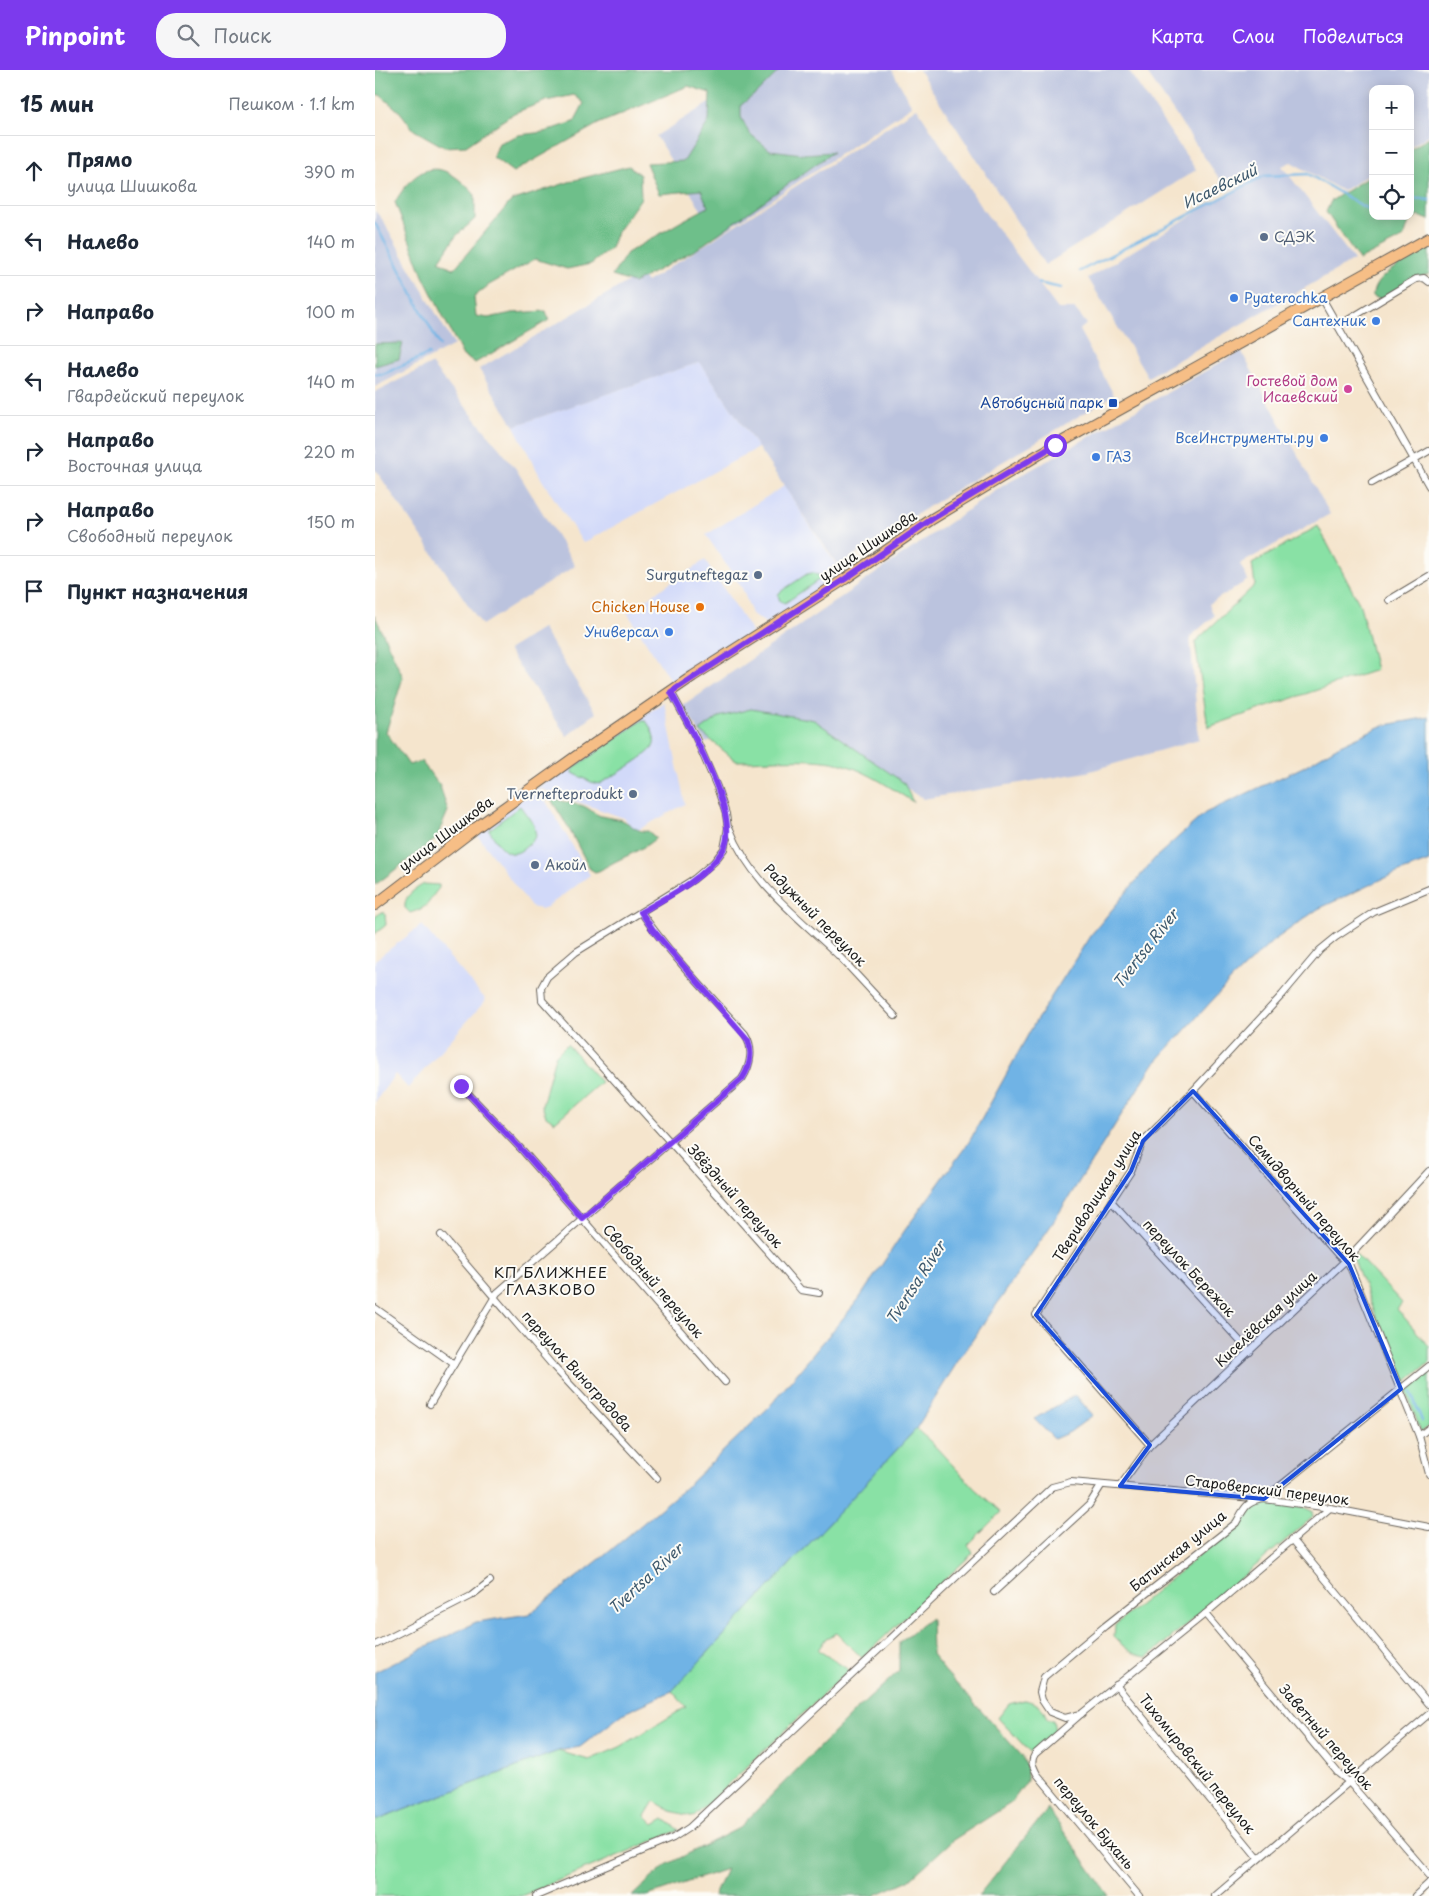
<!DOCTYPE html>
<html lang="ru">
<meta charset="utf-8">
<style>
body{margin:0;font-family:"Playpen Sans",sans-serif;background:#f6f6f7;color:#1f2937}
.controls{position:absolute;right:15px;top:15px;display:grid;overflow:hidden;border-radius:10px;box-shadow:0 2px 12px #0003}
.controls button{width:45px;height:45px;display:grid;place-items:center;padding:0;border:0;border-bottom:1px solid #e0e1e3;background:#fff;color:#1f2937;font:25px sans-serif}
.stop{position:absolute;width:15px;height:15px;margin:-11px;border:4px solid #7c3aed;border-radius:50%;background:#fff}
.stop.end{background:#7c3aed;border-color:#fff;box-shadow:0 1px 5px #0008}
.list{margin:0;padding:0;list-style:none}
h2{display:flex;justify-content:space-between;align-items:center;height:65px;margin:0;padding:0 20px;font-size:21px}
h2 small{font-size:16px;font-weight:400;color:#747a83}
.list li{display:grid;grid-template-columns:32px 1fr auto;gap:15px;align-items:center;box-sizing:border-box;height:70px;padding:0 20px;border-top:1px solid #e0e1e3}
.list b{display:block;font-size:19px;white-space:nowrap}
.list p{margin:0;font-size:16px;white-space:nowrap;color:#747a83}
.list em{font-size:16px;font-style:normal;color:#747a83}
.icon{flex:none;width:28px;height:28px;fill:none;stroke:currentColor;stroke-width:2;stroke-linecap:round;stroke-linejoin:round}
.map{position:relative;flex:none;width:1054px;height:1826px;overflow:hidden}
header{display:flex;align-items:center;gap:30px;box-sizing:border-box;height:70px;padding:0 25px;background:#7c3aed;color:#fff}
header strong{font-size:24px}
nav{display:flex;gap:28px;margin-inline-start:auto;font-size:18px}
.search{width:350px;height:45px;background:#f6f6f7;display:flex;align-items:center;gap:12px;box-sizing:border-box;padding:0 18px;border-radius:20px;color:#747a83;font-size:19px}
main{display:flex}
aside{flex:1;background:#fff}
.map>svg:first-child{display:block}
</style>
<header>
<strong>Pinpoint</strong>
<div class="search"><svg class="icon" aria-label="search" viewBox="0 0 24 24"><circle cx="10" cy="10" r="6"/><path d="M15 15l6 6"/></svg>Поиск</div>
<nav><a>Карта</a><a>Слои</a><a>Поделиться</a></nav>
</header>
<main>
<aside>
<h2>15 мин<small>Пешком · 1.1 km</small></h2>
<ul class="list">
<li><svg class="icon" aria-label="ahead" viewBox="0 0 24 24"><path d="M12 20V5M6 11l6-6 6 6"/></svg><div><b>Прямо</b><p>улица Шишкова</p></div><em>390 m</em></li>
<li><svg class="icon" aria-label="left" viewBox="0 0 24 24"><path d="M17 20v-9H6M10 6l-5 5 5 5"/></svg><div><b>Налево</b></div><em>140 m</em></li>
<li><svg class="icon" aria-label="right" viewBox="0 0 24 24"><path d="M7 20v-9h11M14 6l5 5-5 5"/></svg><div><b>Направо</b></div><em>100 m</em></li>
<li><svg class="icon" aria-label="left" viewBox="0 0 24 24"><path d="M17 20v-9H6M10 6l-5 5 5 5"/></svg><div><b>Налево</b><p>Гвардейский переулок</p></div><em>140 m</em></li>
<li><svg class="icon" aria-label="right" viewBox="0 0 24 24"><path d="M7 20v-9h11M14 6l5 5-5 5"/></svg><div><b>Направо</b><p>Восточная улица</p></div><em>220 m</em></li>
<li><svg class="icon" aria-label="right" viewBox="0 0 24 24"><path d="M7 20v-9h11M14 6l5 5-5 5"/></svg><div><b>Направо</b><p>Свободный переулок</p></div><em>150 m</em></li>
<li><svg class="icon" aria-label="arrive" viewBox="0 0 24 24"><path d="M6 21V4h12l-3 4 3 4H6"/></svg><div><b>Пункт назначения</b></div></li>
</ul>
</aside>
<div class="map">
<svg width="1054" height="1826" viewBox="0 0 1054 1826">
<rect width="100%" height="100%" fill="#fdfcf7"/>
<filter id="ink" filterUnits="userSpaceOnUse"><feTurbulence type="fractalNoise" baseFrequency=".02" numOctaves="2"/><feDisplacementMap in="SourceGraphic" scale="10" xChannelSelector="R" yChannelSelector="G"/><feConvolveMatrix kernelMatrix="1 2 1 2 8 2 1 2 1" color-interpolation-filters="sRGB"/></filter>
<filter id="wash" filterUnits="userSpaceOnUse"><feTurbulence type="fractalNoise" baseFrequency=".0096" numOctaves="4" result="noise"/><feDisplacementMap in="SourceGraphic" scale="20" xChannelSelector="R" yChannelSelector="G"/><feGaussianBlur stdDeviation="1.12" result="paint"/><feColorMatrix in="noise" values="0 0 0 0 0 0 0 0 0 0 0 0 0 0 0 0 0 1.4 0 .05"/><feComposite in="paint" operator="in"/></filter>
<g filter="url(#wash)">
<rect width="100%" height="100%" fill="#f5e5cd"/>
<g fill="#d1d9f9">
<path d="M 325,292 L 383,378 L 208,473 L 167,410 L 139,356 Z"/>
<path d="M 409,416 L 467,504 L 392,554 L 377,544 L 367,518 L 331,465 Z"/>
<path d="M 330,490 L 377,562 L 298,615 L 252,542 Z"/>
<path d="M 289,632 L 310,734 L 261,761 L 249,748 L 163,718 L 215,805 L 172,837 L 166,839 L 156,837 L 101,763 L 163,717 Z"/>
<path d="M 47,855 L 111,930 L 33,1018 L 20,1004 L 0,1032 L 0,890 Z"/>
</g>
<g fill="#bbc3de">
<path d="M 387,0 L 517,0 L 537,36 L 342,166 L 281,66 Z"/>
<path d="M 544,0 L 753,0 L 821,100 L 670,195 Z"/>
<path d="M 770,0 L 1054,0 L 1054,65 L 1035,77 L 1035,19 L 998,19 L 998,101 L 968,121 L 916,92 L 907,96 L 979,190 L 773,307 L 713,208 L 879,108 L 852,120 Z"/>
<path d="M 542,38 L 609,141 L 683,239 L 700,239 L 712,254 L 704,260 L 739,325 L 564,430 L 463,496 L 325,292 L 139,356 L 104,299 L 266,204 L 272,212 Z"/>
<path d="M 0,141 L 7,149 L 79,275 L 0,317 Z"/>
<path d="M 866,281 L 955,444 L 865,494 L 873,510 L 834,534 L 839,546 L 815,567 L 824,669 L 712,702 L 548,729 L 469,680 L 362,655 L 331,673 L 308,636 L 629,415 Z"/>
<path d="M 56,294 L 141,399 L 200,496 L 107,555 L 0,399 L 0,322 Z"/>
<path d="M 167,558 L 221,643 L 192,666 L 133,580 Z"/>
</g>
<g fill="#89e1a5" stroke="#527e60">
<path d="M 943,456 L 985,535 L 1001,600 L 833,657 L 820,572 L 880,515 L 877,494 Z"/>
<path d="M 437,503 L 448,507 L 410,533 L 405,531 L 403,525 L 405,522 L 432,504 Z"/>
<path d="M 376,639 L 439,650 L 529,713 L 538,732 C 516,718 495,703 470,695 C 442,686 391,691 361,691 L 325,661 L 344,647 Z"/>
<path d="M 266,651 L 271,651 C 276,657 282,669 278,677 C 273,686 235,708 224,714 L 216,712 L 198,703 L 198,700 L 200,697 Z"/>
<path d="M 145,736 L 159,755 L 161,766 C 157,772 152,776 147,780 C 131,791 122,772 114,760 Z"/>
<path d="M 49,814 L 64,815 L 64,818 C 51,833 57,836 35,843 L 30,838 C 29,825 39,820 49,814 Z"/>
<path d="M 6,842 L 8,842 L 10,844 L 11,855 L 0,864 L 0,847 Z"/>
<path d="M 192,974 L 226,1012 L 180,1052 L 171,1046 L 167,1036 L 180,986 Z"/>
<path d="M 981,1184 L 1027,1233 L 1022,1239 L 1054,1276 L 1054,1293 L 1028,1314 L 979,1190 Z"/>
<path d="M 1054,1299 L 1054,1356 L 1046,1362 L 1031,1321 L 1035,1315 Z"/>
<path d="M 541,1359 L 555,1371 L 600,1419 L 626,1442 L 593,1475 L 598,1483 L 487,1588 L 462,1563 L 451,1568 L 443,1580 L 474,1600 L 319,1747 L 296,1741 L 279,1731 L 270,1746 L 279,1755 L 289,1749 L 304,1760 L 146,1826 L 58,1826 L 54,1822 L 45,1826 L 0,1826 L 0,1751 L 183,1681 L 214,1690 L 245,1677 L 311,1637 L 297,1621 Z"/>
<path d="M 883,1432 L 930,1438 L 937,1441 L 938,1447 L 773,1587 C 758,1586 750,1578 739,1567 L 740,1555 L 862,1454 L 875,1436 Z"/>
<path d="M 649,1630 C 661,1632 669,1636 672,1650 L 678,1650 L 680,1661 L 655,1682 L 623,1648 L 634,1634 Z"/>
</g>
<g fill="#6ebf8a" stroke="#456e53">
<path d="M 0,0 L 405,0 L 383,22 L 366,35 L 366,47 L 374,63 L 395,80 L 428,84 L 458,82 L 322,179 L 259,213 L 237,206 L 252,183 L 307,151 L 333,137 L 326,120 L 284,124 L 271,93 L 309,91 L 334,51 L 335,23 L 313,16 L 223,54 L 138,102 L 118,87 L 124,73 L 144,65 L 169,62 L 199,52 L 209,33 L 199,25 L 171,31 L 139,43 L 91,76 L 69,77 L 39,60 L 25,42 L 5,25 L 0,25 Z"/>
<path d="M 1054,67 L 1054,150 L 1044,146 L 1034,152 L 1029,167 L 984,190 L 951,142 L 956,131 L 998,104 L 998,146 L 1035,146 L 1035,80 Z"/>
<path d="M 254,96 L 265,105 L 266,128 L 242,162 L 236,178 L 216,194 L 192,199 L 160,189 L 114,215 L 99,227 L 101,246 L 113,248 L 137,243 L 171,241 L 174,250 L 100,293 L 88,286 L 48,206 L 20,132 C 45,90 68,89 100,125 L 100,149 L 81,166 L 64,191 L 79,199 L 136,131 L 200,110 Z"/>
<path d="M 1054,177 L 1054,204 L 1041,208 L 1006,229 L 998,227 C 996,205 1038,188 1054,177 Z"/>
<path d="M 28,273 L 24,289 L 0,296 L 0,274 Z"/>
<path d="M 0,546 L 28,607 L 11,662 L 34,695 L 46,691 L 65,716 L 73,741 L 61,769 L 0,815 Z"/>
<path d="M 175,728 C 186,730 195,734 205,735 C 212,736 219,744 226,746 C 233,748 242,748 249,751 C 257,755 263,763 273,761 L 281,768 C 266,781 250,786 234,795 C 228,798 226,801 220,802 L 215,799 L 192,755 Z"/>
<path d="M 556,1548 L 557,1584 L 569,1600 L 647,1686 L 652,1698 L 652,1711 L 636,1733 L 578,1770 L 534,1810 L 498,1826 L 339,1826 L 351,1799 L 272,1826 L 257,1826 L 291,1795 L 364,1758 L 478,1643 L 524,1601 L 524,1572 Z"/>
<path d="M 673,1739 L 734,1826 L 603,1826 Z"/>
</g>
<g fill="#6fb3e5" stroke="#466880">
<path d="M 1054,647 L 1054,791 L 1014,806 L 943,839 L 898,871 L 857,909 L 778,995 L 677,1154 L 583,1291 L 541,1359 L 297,1621 L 249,1643 L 205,1677 L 183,1681 L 0,1751 L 0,1602 L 101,1552 L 154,1544 L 229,1486 L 310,1418 L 394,1337 L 484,1229 L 530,1160 L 594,1072 L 659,954 L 715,866 L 780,788 L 830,743 L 928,697 L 963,676 L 1006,656 Z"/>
<path d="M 700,1325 L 718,1345 L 695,1362 L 679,1369 L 659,1349 Z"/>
</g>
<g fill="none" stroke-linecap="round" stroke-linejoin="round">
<g stroke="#6fb3e5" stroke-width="2.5">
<path d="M 1035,128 L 1054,130"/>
<path d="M 0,153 L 65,276"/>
<path d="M 705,201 L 889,106 L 933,104 L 996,141 L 998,141"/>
<path d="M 663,213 L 686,218"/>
<path d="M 0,304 L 8,304 L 54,284"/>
<path d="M 1036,1322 L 1047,1351"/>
</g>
</g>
</g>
<g filter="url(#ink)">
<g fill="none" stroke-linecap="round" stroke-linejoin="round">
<defs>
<g id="minor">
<path d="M 947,228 L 1054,416"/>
<path d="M 963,256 L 1041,209 L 1049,208 L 1054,212"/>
<path d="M 997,413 L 1054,381"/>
<path d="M 1014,530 L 1054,506"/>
<path d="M 296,622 L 320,666 L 342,717 L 351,744 L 353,758 L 349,779 L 339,792 L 319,809 L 201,882 L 172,907 L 166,918 L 167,930 C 254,1027 342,1122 426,1220 L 444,1223"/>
<path d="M 355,759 C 374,811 424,847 463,885 C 482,905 501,926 520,946"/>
<path d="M 86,1016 L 148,1081 L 350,1312"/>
<path d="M 818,1021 L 964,1186 L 974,1194 L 1044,1366 L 1054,1404"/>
<path d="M 736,1131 L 875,1282"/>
<path d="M 66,1165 L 178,1296 L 282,1408"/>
<path d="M 0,1238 L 79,1294"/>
<path d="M 55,1334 L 122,1223 L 367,1009 C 376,995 379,978 370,964 C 334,924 296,886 266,842"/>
<path d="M 1044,1366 L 1054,1358"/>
<path d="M 775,1375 L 661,1245 L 756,1101 L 768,1071 L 818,1021 L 907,925 L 945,880 L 961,867 L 999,842 L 1054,819"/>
<path d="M 745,1416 L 775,1375 L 971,1190 L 1054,1101"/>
<path d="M 917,1469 L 1054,1634"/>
<path d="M 619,1522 L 714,1435 L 726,1416"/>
<path d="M 830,1544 L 964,1704 L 974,1712 L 1054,1805"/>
<path d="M 0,1575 L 96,1526 L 115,1511"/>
<path d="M 741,1615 L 883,1788"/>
<path d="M 706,1644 L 690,1648 L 675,1642 L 667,1630 L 665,1622 L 669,1607 L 730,1556 L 861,1453 C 869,1439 871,1431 889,1429 L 1054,1296"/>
<path d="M 161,1826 L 298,1768 L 315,1757 L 677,1417 L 696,1412 L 889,1429 L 955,1438 L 1054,1457"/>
<path d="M 764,1826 L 662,1704 C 658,1696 655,1692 660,1684 L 706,1644 L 830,1544 L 955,1438"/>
<path d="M 840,1826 L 1054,1644"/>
<path d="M 1040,1826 L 1054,1813"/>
</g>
<path id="primary" d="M 0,835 L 102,757 L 200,687 L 318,606 L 470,509 L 557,449 L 663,385 L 1054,168"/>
</defs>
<use href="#minor" stroke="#68625a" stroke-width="8"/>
<use href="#primary" stroke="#68625a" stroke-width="12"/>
<use href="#minor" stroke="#fff" stroke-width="6"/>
<use href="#primary" stroke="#f6be86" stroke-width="10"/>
</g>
</g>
<g fill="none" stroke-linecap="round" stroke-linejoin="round" filter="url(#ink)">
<path stroke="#7c3aed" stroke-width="6" d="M 86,1016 L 148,1081 L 207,1148 L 367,1009 C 375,997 378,984 373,970 L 300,886 L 278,860 L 266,842 C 293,827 332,807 348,780 C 368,748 312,653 296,622 L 470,509 L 557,449 L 680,375"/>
</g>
<path fill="#1d4ed8" fill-opacity="0.2" stroke="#1d4ed8" stroke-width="4" stroke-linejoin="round" d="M 818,1021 L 974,1194 L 1026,1319 L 889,1429 L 745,1416 L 775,1375 L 661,1245 L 756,1101 L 768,1071 Z"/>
<g fill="#5c6f8a" stroke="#fdfcf7" stroke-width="2">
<circle cx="889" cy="167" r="5"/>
<circle cx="383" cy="505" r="5"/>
<circle cx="258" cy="724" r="5"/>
<circle cx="160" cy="795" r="5"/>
</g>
<g fill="#3f7fe0" stroke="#fdfcf7" stroke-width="2">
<circle cx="859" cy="228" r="5"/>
<circle cx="1001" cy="251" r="5"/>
<circle cx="949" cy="368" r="5"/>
<circle cx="721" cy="387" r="5"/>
<circle cx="294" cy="562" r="5"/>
</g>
<circle fill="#d1479c" stroke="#fdfcf7" stroke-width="2" cx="973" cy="319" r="5"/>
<rect fill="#1a4fb4" stroke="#fdfcf7" stroke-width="2" x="733" y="328" width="10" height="10" rx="2.5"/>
<circle fill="#e8710a" stroke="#fdfcf7" stroke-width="2" cx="325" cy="537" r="5"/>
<g text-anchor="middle" stroke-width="4" stroke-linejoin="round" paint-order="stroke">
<g font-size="14" fill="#4e5e75" stroke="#fdfcf7" text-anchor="start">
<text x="899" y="172">СДЭК</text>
<text x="373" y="510" text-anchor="end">Surgutneftegaz</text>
<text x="248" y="729" text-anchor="end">Tvernefteprodukt</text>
<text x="170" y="800">Акойл</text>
</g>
<g font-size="14" fill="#366cbe" stroke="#fdfcf7" text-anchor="end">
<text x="869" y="233" text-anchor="start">Pyaterochka</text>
<text x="991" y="256">Сантехник</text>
<text x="939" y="373">ВсеИнструменты.ру</text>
<text x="731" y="392" text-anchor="start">ГАЗ</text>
<text x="284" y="567">Универсал</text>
</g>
<g font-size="14" fill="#b23c85" stroke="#fdfcf7" text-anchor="end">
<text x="963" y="316">Гостевой дом<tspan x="963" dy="16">Исаевский</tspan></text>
</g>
<g font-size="14" fill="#164399" stroke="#fdfcf7" text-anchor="end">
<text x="728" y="338">Автобусный парк</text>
</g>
<g font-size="14" fill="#1c1c1c" stroke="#fdfcf7">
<text transform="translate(493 476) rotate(-34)" y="5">улица Шишкова</text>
<text transform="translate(71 764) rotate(-37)" y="5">улица Шишкова</text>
<text transform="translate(440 845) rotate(45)" y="5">Радужный переулок</text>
<text transform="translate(360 1126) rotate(48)" y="5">Звёздный переулок</text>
<text transform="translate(722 1126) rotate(-58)" y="5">Твериводицкая улица</text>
<text transform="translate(929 1128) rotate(49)" y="5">Семидворный переулок</text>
<text transform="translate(814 1198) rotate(47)" y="5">переулок Бережок</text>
<text transform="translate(278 1211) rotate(49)" y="5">Свободный переулок</text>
<text transform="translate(891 1249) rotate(-43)" y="5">Киселёвская улица</text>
<text transform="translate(202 1301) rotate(48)" y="5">переулок Виноградова</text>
<text transform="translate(892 1420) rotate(7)" y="5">Староверский переулок</text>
<text transform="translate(803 1481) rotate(-39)" y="5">Батинская улица</text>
<text transform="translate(951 1667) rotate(49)" y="5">Заветный переулок</text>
<text transform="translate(822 1694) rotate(51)" y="5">Тихомировский переулок</text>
<text transform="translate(719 1753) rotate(50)" y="5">переулок Бухань</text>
</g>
<g font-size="14" fill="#c56008" stroke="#fdfcf7" text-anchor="end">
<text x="315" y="542">Chicken House</text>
</g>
<g font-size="15" font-style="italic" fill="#3d586c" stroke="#fdfcf7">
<text transform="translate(845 117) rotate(-26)" y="5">Исаевский</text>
<text transform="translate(771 879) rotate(-52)" y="5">Tvertsa River</text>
<text transform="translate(541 1213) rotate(-57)" y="5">Tvertsa River</text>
<text transform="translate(271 1509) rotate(-43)" y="5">Tvertsa River</text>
</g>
<g font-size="15" letter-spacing="1" fill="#1c1c1c" stroke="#fdfcf7">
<text x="176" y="1208">КП БЛИЖНЕЕ<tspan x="176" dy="17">ГЛАЗКОВО</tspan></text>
</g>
</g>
</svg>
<div class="controls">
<button>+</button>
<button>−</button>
<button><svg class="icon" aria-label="locate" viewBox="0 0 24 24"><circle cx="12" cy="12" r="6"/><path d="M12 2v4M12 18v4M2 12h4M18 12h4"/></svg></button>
</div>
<div class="stop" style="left:680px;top:375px"></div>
<div class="stop end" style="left:86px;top:1016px"></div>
</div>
</main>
